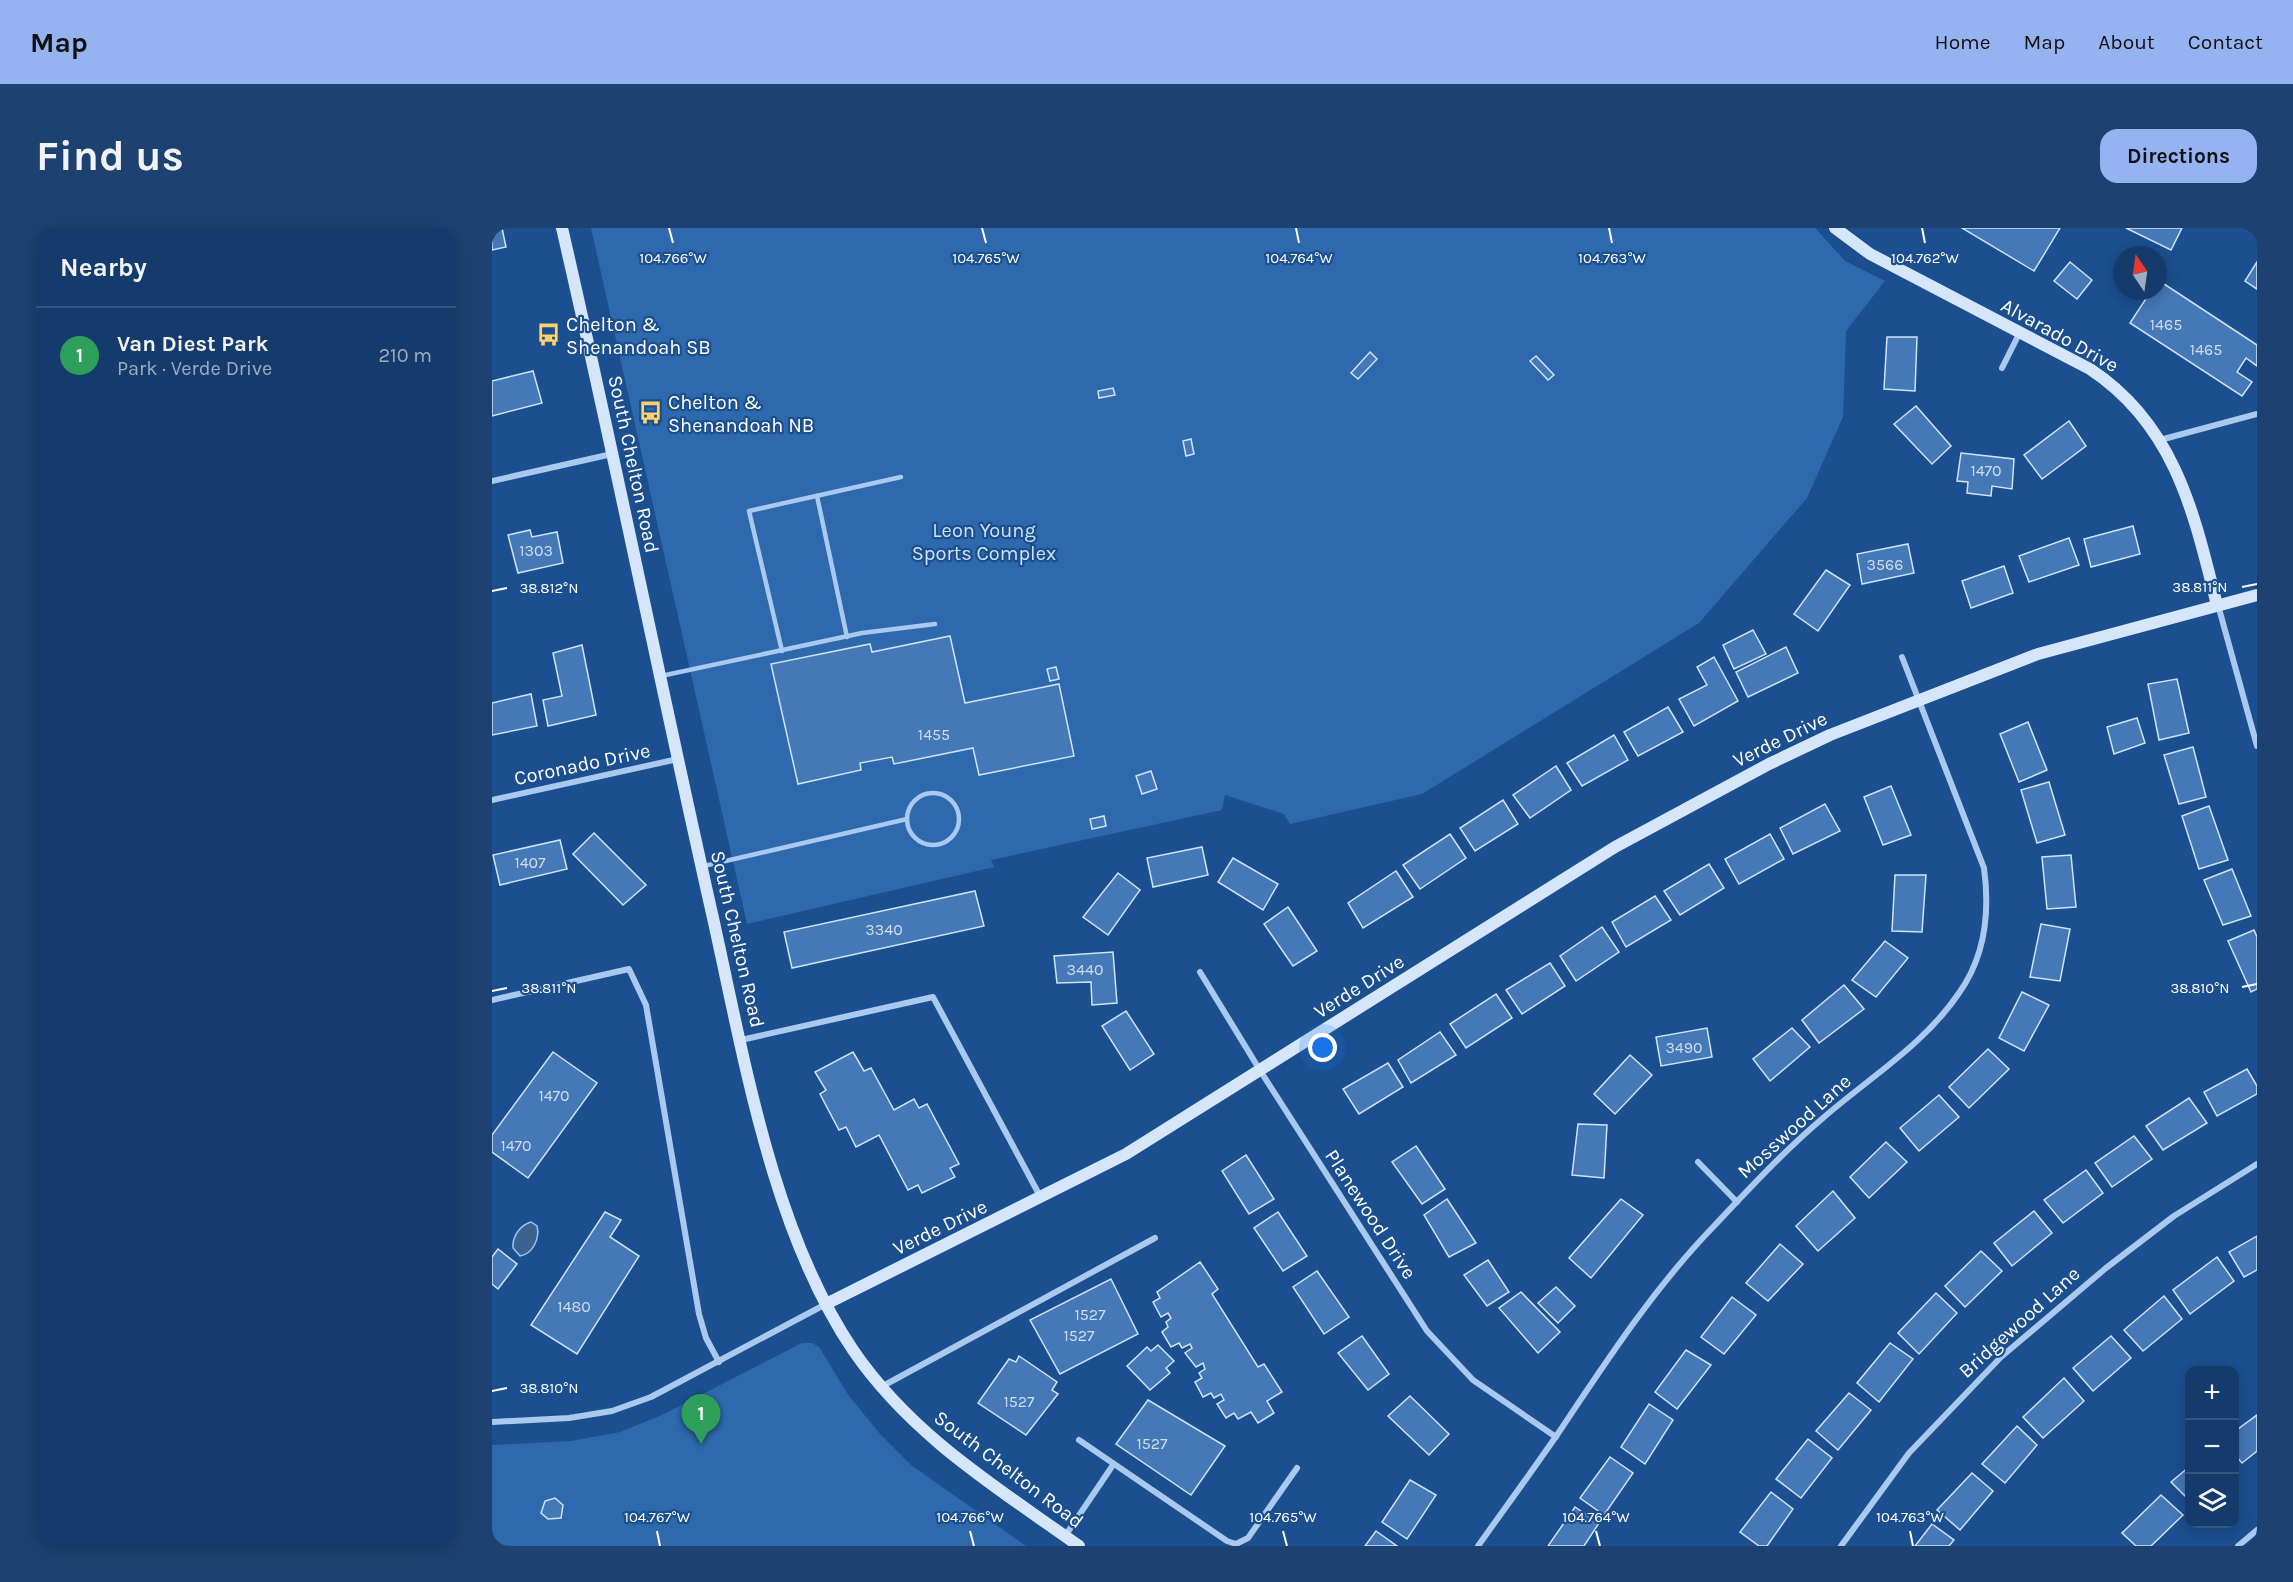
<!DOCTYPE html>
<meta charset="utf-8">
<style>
body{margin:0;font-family:Karla,sans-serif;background:#1d4271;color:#f1f3f6}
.controls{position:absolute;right:18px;bottom:18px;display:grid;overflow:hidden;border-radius:12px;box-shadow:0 3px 15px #0003}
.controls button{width:54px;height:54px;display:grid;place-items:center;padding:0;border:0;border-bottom:2px solid #33557e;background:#143b6b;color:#f1f3f6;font:30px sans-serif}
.compass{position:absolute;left:1621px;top:18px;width:54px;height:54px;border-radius:50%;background:#143b6b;box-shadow:0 3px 15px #0003;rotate:347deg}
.you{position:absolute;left:831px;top:820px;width:21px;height:21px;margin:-15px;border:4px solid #fff;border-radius:50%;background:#1a73e8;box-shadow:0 0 0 9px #1a73e833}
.badge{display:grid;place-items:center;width:39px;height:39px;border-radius:50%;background:#95b2f1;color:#fff;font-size:20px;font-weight:700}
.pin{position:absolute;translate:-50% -50px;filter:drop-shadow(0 2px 3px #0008)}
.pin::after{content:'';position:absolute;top:32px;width:21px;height:18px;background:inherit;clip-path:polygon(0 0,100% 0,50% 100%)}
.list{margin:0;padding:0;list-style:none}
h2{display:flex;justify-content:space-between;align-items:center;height:78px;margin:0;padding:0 24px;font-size:26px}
h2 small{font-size:20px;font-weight:400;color:#9dadc1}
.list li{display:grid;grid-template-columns:39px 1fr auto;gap:18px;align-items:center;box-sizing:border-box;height:96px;padding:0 24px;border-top:2px solid #33557e}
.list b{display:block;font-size:22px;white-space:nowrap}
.list p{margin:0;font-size:20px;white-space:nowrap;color:#9dadc1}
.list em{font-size:20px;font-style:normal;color:#9dadc1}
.icon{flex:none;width:33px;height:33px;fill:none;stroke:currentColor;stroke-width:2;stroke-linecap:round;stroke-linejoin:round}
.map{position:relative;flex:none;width:1765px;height:1318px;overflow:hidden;border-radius:18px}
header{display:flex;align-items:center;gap:36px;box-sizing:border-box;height:84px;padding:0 30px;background:#95b2f1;color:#111}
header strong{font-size:28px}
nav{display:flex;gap:33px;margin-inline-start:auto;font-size:21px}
.intro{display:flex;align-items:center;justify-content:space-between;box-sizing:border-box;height:144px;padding:0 36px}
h1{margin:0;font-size:42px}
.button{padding:15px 27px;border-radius:18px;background:#95b2f1;color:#111;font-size:21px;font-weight:700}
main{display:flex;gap:36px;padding:0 36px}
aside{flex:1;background:#143b6b;border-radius:18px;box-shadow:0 3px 15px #0003}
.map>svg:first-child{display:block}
</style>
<header>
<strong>Map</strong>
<nav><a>Home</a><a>Map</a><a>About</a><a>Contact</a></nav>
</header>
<div class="intro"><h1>Find us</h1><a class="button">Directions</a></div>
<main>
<aside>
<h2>Nearby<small></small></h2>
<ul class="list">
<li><span class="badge" style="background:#2e9e5b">1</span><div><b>Van Diest Park</b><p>Park · Verde Drive</p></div><em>210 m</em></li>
</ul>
</aside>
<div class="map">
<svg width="1765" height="1318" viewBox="0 0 1765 1318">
<rect width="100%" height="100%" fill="#1b4f8f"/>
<g fill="#2e69ad">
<path d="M 99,0 L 1323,0 L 1353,33 L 1393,53 L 1354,103 L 1351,189 L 1315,270 L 1207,395 L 930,566 L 798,596 L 792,586 L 733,567 L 730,582 L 499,632 L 502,639 L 255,696 Z"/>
<path d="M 310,1115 L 320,1115 L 327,1119 L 357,1168 L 389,1207 L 419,1237 L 534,1318 L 0,1318 L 0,1217 L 79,1213 L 128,1204 L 170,1187 Z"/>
</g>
<path fill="#3c6290" stroke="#9cc4f0" stroke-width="1.5" d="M 39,994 L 45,998 C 48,1010 41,1026 28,1028 L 21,1020 C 20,1009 28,997 39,994 Z"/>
<g fill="#4478b7" stroke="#cfe3fa" stroke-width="1.5">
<path d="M 0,0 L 10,0 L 14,19 L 0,22 Z"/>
<path d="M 1470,0 L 1568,0 L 1542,43 Z"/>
<path d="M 1634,0 L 1690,0 L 1679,22 Z"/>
<path d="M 1578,34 L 1600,52 L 1585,71 L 1562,53 Z"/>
<path d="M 1765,34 L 1765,61 L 1753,53 Z"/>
<path d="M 1666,52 L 1765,117 L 1765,138 L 1754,130 L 1745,144 L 1760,154 L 1750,168 L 1638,95 L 1659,63 L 1666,63 Z"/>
<path d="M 1395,109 L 1425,109 L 1423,163 L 1392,161 Z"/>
<path d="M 878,124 L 885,131 L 866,151 L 859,145 Z"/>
<path d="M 1044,128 L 1062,147 L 1056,152 L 1038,133 Z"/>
<path d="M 41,143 L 50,175 L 0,188 L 0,153 Z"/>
<path d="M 621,160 L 623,167 L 607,170 L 606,163 Z"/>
<path d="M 1424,178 L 1459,218 L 1440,236 L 1402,196 Z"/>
<path d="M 1577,193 L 1594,218 L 1550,251 L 1532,227 Z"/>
<path d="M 699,211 L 702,226 L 694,228 L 691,213 Z"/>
<path d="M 1469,225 L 1522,231 L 1520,261 L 1500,258 L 1499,268 L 1475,265 L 1476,254 L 1465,253 Z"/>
<path d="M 1641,298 L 1648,326 L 1599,339 L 1592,311 Z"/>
<path d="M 38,302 L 40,309 L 65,304 L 71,335 L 26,345 L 16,307 Z"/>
<path d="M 1577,310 L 1587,337 L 1537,354 L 1527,328 Z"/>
<path d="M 1416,316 L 1422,345 L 1370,356 L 1365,326 Z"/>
<path d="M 1512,338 L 1521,365 L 1479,380 L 1470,353 Z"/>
<path d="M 1334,342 L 1358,357 L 1326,403 L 1302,386 Z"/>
<path d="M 1261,402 L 1274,426 L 1242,441 L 1231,417 Z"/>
<path d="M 458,408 L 473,475 L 567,456 L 582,528 L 487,547 L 481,520 L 402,536 L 400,529 L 368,535 L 369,542 L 306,556 L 279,436 L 378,416 L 380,424 Z"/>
<path d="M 90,417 L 104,487 L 56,498 L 51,472 L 70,468 L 61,425 Z"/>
<path d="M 1294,419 L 1306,445 L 1256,469 L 1244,444 Z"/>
<path d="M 1222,429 L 1246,473 L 1202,498 L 1187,471 L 1215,457 L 1205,439 Z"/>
<path d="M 564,439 L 567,451 L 558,453 L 555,441 Z"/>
<path d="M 1685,451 L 1697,505 L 1667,512 L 1656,456 Z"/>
<path d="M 39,466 L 45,498 L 0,507 L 0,475 Z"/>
<path d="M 1176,479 L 1191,504 L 1146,528 L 1132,504 Z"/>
<path d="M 1645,490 L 1653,515 L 1622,526 L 1615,499 Z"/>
<path d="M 1536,494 L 1555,542 L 1527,554 L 1508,506 Z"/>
<path d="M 1122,507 L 1136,532 L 1090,558 L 1075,535 Z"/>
<path d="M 1701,519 L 1714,569 L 1687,576 L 1672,527 Z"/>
<path d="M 1064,538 L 1079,562 L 1038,590 L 1021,567 Z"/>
<path d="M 659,543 L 665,561 L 650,566 L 644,548 Z"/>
<path d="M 1557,554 L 1573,607 L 1545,615 L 1529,562 Z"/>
<path d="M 1399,558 L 1419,607 L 1391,617 L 1372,569 Z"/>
<path d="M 1011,572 L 1026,596 L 983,623 L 968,600 Z"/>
<path d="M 1333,576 L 1348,603 L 1301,626 L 1288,600 Z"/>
<path d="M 1717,578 L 1736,632 L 1707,641 L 1690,588 Z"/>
<path d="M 612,588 L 614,598 L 600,601 L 598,591 Z"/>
<path d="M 102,605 L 154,657 L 131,677 L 81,626 Z"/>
<path d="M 958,606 L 974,630 L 928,661 L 911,637 Z"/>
<path d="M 1278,606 L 1292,631 L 1247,656 L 1233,631 Z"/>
<path d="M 68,612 L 75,641 L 8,657 L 1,627 Z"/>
<path d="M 710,619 L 716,647 L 661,659 L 655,630 Z"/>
<path d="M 1579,627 L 1584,679 L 1555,681 L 1550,629 Z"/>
<path d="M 741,630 L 786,656 L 771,682 L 726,654 Z"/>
<path d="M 1217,636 L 1232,660 L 1188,687 L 1172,663 Z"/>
<path d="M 1740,641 L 1759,688 L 1731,697 L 1712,652 Z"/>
<path d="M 904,643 L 921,669 L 871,700 L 856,675 Z"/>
<path d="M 626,645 L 648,662 L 616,707 L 591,689 Z"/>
<path d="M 1403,647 L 1434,647 L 1430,704 L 1400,703 Z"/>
<path d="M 483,663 L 492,698 L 300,740 L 292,704 Z"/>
<path d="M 1163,668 L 1179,692 L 1134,719 L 1120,694 Z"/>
<path d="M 796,679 L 825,723 L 801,738 L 772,696 Z"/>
<path d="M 1549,696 L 1578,701 L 1568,753 L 1538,749 Z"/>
<path d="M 1110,699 L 1127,724 L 1084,753 L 1068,728 Z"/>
<path d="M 1762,702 L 1765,709 L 1765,761 L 1759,764 L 1736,713 Z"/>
<path d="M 1393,713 L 1416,730 L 1384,769 L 1360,752 Z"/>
<path d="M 621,724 L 625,775 L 600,777 L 599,754 L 565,755 L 562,728 Z"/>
<path d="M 1058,735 L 1073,758 L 1030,786 L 1014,762 Z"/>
<path d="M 1352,757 L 1372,781 L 1327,815 L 1310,792 Z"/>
<path d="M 1530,764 L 1557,777 L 1532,823 L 1507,810 Z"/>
<path d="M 1004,766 L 1020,790 L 974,820 L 958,796 Z"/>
<path d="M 634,783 L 662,826 L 638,842 L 610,798 Z"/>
<path d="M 1215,800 L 1220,829 L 1169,838 L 1164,809 Z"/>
<path d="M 1300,800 L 1318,819 L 1278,853 L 1261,831 Z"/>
<path d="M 948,804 L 964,827 L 919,855 L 906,832 Z"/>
<path d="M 1496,821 L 1517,841 L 1477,880 L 1457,859 Z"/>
<path d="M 61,824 L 105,855 L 36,950 L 0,924 L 0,907 Z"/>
<path d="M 361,824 L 372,843 L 379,840 L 402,882 L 422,871 L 427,880 L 435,876 L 467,936 L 458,940 L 463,949 L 430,965 L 426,957 L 416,962 L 387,907 L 364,919 L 354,899 L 347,902 L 328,866 L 334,862 L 323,844 Z"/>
<path d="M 1138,827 L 1160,847 L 1123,886 L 1102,866 Z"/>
<path d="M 896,835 L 911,859 L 867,886 L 851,861 Z"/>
<path d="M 1755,841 L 1765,858 L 1765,866 L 1725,888 L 1712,864 Z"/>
<path d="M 1447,867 L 1467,889 L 1427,923 L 1408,900 Z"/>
<path d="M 1697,870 L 1715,895 L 1671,922 L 1654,898 Z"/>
<path d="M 1086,896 L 1115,897 L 1112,950 L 1080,947 Z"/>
<path d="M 1642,908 L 1660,931 L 1620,959 L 1603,935 Z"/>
<path d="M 1394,914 L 1415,934 L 1377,970 L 1358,949 Z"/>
<path d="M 924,918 L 953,961 L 930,976 L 900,934 Z"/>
<path d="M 754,927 L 782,971 L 757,986 L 730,943 Z"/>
<path d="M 1594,942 L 1611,965 L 1571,995 L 1552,972 Z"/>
<path d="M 1341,963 L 1363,990 L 1326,1023 L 1304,998 Z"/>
<path d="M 955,971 L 984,1015 L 957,1029 L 932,987 Z"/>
<path d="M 1129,971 L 1151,987 L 1099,1050 L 1077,1030 Z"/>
<path d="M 1542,983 L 1560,1005 L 1520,1038 L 1502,1015 Z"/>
<path d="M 113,984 L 129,992 L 118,1009 L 147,1028 L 85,1126 L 39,1097 Z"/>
<path d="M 786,984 L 815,1028 L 791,1043 L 762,1000 Z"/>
<path d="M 1765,1008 L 1765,1042 L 1752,1049 L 1737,1024 Z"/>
<path d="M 1288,1016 L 1311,1036 L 1276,1073 L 1254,1055 Z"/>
<path d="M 6,1021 L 25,1036 L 6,1061 L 0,1056 L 0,1029 Z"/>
<path d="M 1489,1023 L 1510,1043 L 1473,1079 L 1453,1058 Z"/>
<path d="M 1725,1029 L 1742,1053 L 1698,1086 L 1681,1062 Z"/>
<path d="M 996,1032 L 1017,1064 L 995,1078 L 972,1047 Z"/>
<path d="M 708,1034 L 726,1061 L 720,1066 L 766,1139 L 772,1136 L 790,1164 L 775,1173 L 782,1185 L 766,1195 L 759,1184 L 746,1191 L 742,1185 L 734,1190 L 725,1176 L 732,1172 L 729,1166 L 722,1170 L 719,1165 L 711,1169 L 703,1154 L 710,1150 L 707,1145 L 713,1141 L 711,1135 L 704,1139 L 693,1125 L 700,1120 L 698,1116 L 690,1120 L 687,1115 L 679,1119 L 670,1104 L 676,1099 L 674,1094 L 679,1090 L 676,1085 L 669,1089 L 661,1074 L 668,1070 L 665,1064 Z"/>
<path d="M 825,1043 L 857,1089 L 832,1106 L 801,1059 Z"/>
<path d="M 619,1051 L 646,1106 L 568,1146 L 538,1092 Z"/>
<path d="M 1064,1059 L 1083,1078 L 1066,1095 L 1046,1075 Z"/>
<path d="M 1029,1064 L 1068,1104 L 1046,1125 L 1007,1080 Z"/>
<path d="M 1444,1065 L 1465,1085 L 1427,1126 L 1406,1105 Z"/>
<path d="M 1672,1068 L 1690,1091 L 1651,1123 L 1632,1102 Z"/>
<path d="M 1240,1069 L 1264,1087 L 1232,1126 L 1209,1109 Z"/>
<path d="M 870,1108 L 897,1146 L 876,1162 L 846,1125 Z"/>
<path d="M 1619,1108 L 1639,1130 L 1601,1163 L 1581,1140 Z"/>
<path d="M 1398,1115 L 1421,1131 L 1387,1174 L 1365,1155 Z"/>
<path d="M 666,1117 L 682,1133 L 674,1140 L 678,1145 L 658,1162 L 635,1138 L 655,1119 L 659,1123 Z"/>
<path d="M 1194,1122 L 1219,1137 L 1185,1181 L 1163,1164 Z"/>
<path d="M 527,1128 L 565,1154 L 560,1162 L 566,1166 L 534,1207 L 486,1175 L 517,1131 L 524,1134 Z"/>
<path d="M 1572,1150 L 1592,1173 L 1551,1210 L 1531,1189 Z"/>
<path d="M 1357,1165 L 1379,1182 L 1346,1222 L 1324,1203 Z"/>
<path d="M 918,1168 L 957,1206 L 937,1227 L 896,1188 Z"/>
<path d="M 656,1172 L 733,1218 L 699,1267 L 624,1216 Z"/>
<path d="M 1157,1176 L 1181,1192 L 1153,1236 L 1129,1219 Z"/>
<path d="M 1765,1187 L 1765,1223 L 1750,1235 L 1742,1226 L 1742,1204 Z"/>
<path d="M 1525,1198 L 1545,1217 L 1513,1255 L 1490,1236 Z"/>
<path d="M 1316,1211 L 1340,1230 L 1309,1270 L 1284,1251 Z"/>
<path d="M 1118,1229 L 1141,1245 L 1112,1287 L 1088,1270 Z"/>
<path d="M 1698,1238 L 1698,1273 L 1679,1254 Z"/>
<path d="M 1480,1245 L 1501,1263 L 1468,1302 L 1445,1282 Z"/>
<path d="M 918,1252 L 944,1267 L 915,1311 L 890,1294 Z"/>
<path d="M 1279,1264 L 1301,1281 L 1275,1318 L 1267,1318 L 1248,1304 Z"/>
<path d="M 1669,1267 L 1691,1287 L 1659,1318 L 1644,1318 L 1630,1305 Z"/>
<path d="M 63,1270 L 71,1277 L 69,1290 L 56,1291 L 49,1285 L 53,1273 Z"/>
<path d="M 1083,1279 L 1107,1295 L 1092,1318 L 1056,1318 Z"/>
<path d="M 1440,1296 L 1462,1312 L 1457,1318 L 1423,1318 Z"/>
<path d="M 884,1303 L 905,1318 L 873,1318 Z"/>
</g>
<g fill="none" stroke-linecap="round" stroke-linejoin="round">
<g stroke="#a9c9ee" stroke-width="4.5">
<path d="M 325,268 L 355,409"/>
<path d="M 290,423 L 257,283 L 409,249"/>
<path d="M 169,448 L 370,405 L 443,396"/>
<circle cx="441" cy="591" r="26"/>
<path d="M 212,638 L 415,591"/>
</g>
<g stroke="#a9c9ee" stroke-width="6">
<path d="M 1510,140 L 1527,106"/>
<path d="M 1668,212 L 1765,186"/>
<path d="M 0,253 L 120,226"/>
<path d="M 1726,377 L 1765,518"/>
<path d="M 0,572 L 186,531"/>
<path d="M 708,744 L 769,844 L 935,1103 L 981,1152 L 1064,1209"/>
<path d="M 0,772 L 137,741 L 154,777 L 207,1086 L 214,1110 L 227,1134"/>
<path d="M 249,812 L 441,769 L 549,970"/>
<path d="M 1206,934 L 1245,974"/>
<path d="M 389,1159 L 663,1010"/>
<path d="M 0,1194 L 77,1190 L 120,1183 L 159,1169 L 334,1076"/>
<path d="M 587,1212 L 735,1313 L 744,1316 L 756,1310 L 805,1240"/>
<path d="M 573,1308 L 621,1237"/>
<path d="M 986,1318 C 1013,1280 1041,1242 1067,1204 C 1115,1132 1162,1060 1222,998 C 1257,961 1292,923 1331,890 C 1378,849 1432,817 1467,765 C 1494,727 1498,684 1492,640 L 1410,429"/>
<path d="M 1349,1318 L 1417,1225 L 1509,1129 L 1614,1040 L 1682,988 L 1765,936"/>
<path d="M 1746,1318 L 1765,1302"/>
</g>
<g stroke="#d6e6fa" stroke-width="12">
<path d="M 70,0 C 123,229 169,460 221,690 C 252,829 280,1002 361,1122 C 419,1207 504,1259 587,1318"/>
<path d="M 1343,0 L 1378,26 L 1598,141 C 1683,197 1702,285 1725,377"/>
<path d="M 334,1076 L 634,926 L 1123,619 L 1277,536 L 1338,507 L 1546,426 L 1765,367"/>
</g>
</g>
<path fill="none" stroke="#fff" stroke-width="2" d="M 177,0 L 181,15M 490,0 L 494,15M 804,0 L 807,15M 1117,0 L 1120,15M 1430,0 L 1433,15M 1750,359 L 1765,356M 0,363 L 15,360M 1750,759 L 1765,756M 0,763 L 15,760M 0,1163 L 15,1160M 165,1303 L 168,1318M 478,1303 L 482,1318M 791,1303 L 795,1318M 1104,1303 L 1108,1318M 1418,1303 L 1421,1318"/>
<defs>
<symbol id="bus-bare" viewBox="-9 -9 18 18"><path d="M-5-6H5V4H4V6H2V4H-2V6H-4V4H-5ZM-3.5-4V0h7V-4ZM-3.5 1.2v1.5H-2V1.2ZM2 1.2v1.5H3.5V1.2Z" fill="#ffd166" stroke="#1b4f8f" stroke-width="2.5" paint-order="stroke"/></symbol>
</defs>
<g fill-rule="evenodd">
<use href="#bus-bare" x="40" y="90" width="33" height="33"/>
<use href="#bus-bare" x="142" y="168" width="33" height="33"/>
</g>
<g text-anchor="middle" stroke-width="4.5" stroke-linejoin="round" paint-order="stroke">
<g font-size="16" fill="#d0dded">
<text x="1674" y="102">1465</text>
<text x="1714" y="127">1465</text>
<text x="1494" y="248">1470</text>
<text x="44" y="328">1303</text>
<text x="1393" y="342">3566</text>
<text x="442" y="512">1455</text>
<text x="38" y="640">1407</text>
<text x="392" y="707">3340</text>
<text x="593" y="747">3440</text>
<text x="1192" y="825">3490</text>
<text x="62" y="873">1470</text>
<text x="24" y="923">1470</text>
<text x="82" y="1084">1480</text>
<text x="598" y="1092">1527</text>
<text x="587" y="1113">1527</text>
<text x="527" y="1179">1527</text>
<text x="660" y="1221">1527</text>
</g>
<g font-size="20" fill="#fff" stroke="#1b4f8f" text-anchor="start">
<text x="74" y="103">Chelton &amp;<tspan x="74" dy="23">Shenandoah SB</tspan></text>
<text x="176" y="181">Chelton &amp;<tspan x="176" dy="23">Shenandoah NB</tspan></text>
</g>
<g font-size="20" fill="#fff" stroke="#1b4f8f">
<text transform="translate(1568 107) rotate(29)" y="7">Alvarado Drive</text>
<text transform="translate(142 236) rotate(78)" y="7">South Chelton Road</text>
<text transform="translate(1288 511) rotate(-26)" y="7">Verde Drive</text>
<text transform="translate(90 536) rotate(-12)" y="7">Coronado Drive</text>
<text transform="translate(246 711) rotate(77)" y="7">South Chelton Road</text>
<text transform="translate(867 758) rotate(-32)" y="7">Verde Drive</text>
<text transform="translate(1302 898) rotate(-42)" y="7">Mosswood Lane</text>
<text transform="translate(879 986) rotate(57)" y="7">Planewood Drive</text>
<text transform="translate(448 999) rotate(-26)" y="7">Verde Drive</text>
<text transform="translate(1527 1094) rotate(-42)" y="7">Bridgewood Lane</text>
<text transform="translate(517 1241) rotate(37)" y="7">South Chelton Road</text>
</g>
<g font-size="20" fill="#cfe3fa" stroke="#1b4f8f">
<text x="492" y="309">Leon Young<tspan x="492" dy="23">Sports Complex</tspan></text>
</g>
</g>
<g font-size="15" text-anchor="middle" fill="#fff" stroke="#1b4f8f" stroke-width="4.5" stroke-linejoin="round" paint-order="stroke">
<text x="181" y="35">104.766°W</text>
<text x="494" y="35">104.765°W</text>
<text x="807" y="35">104.764°W</text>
<text x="1120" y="35">104.763°W</text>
<text x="1433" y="35">104.762°W</text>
<text x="1708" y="364">38.811°N</text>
<text x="57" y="365">38.812°N</text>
<text x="1708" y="765">38.810°N</text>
<text x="57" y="765">38.811°N</text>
<text x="57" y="1165">38.810°N</text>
<text x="165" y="1294">104.767°W</text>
<text x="478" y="1294">104.766°W</text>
<text x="791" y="1294">104.765°W</text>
<text x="1104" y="1294">104.764°W</text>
<text x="1418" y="1294">104.763°W</text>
</g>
</svg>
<div class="controls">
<button>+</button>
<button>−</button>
<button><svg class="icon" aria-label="layers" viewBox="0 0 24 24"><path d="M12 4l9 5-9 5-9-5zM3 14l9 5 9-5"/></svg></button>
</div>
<svg class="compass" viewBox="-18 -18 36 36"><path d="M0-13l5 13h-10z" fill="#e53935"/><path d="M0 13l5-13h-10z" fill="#9dadc1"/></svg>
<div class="you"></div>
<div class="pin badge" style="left:209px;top:1216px;background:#2e9e5b">1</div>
</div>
</main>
